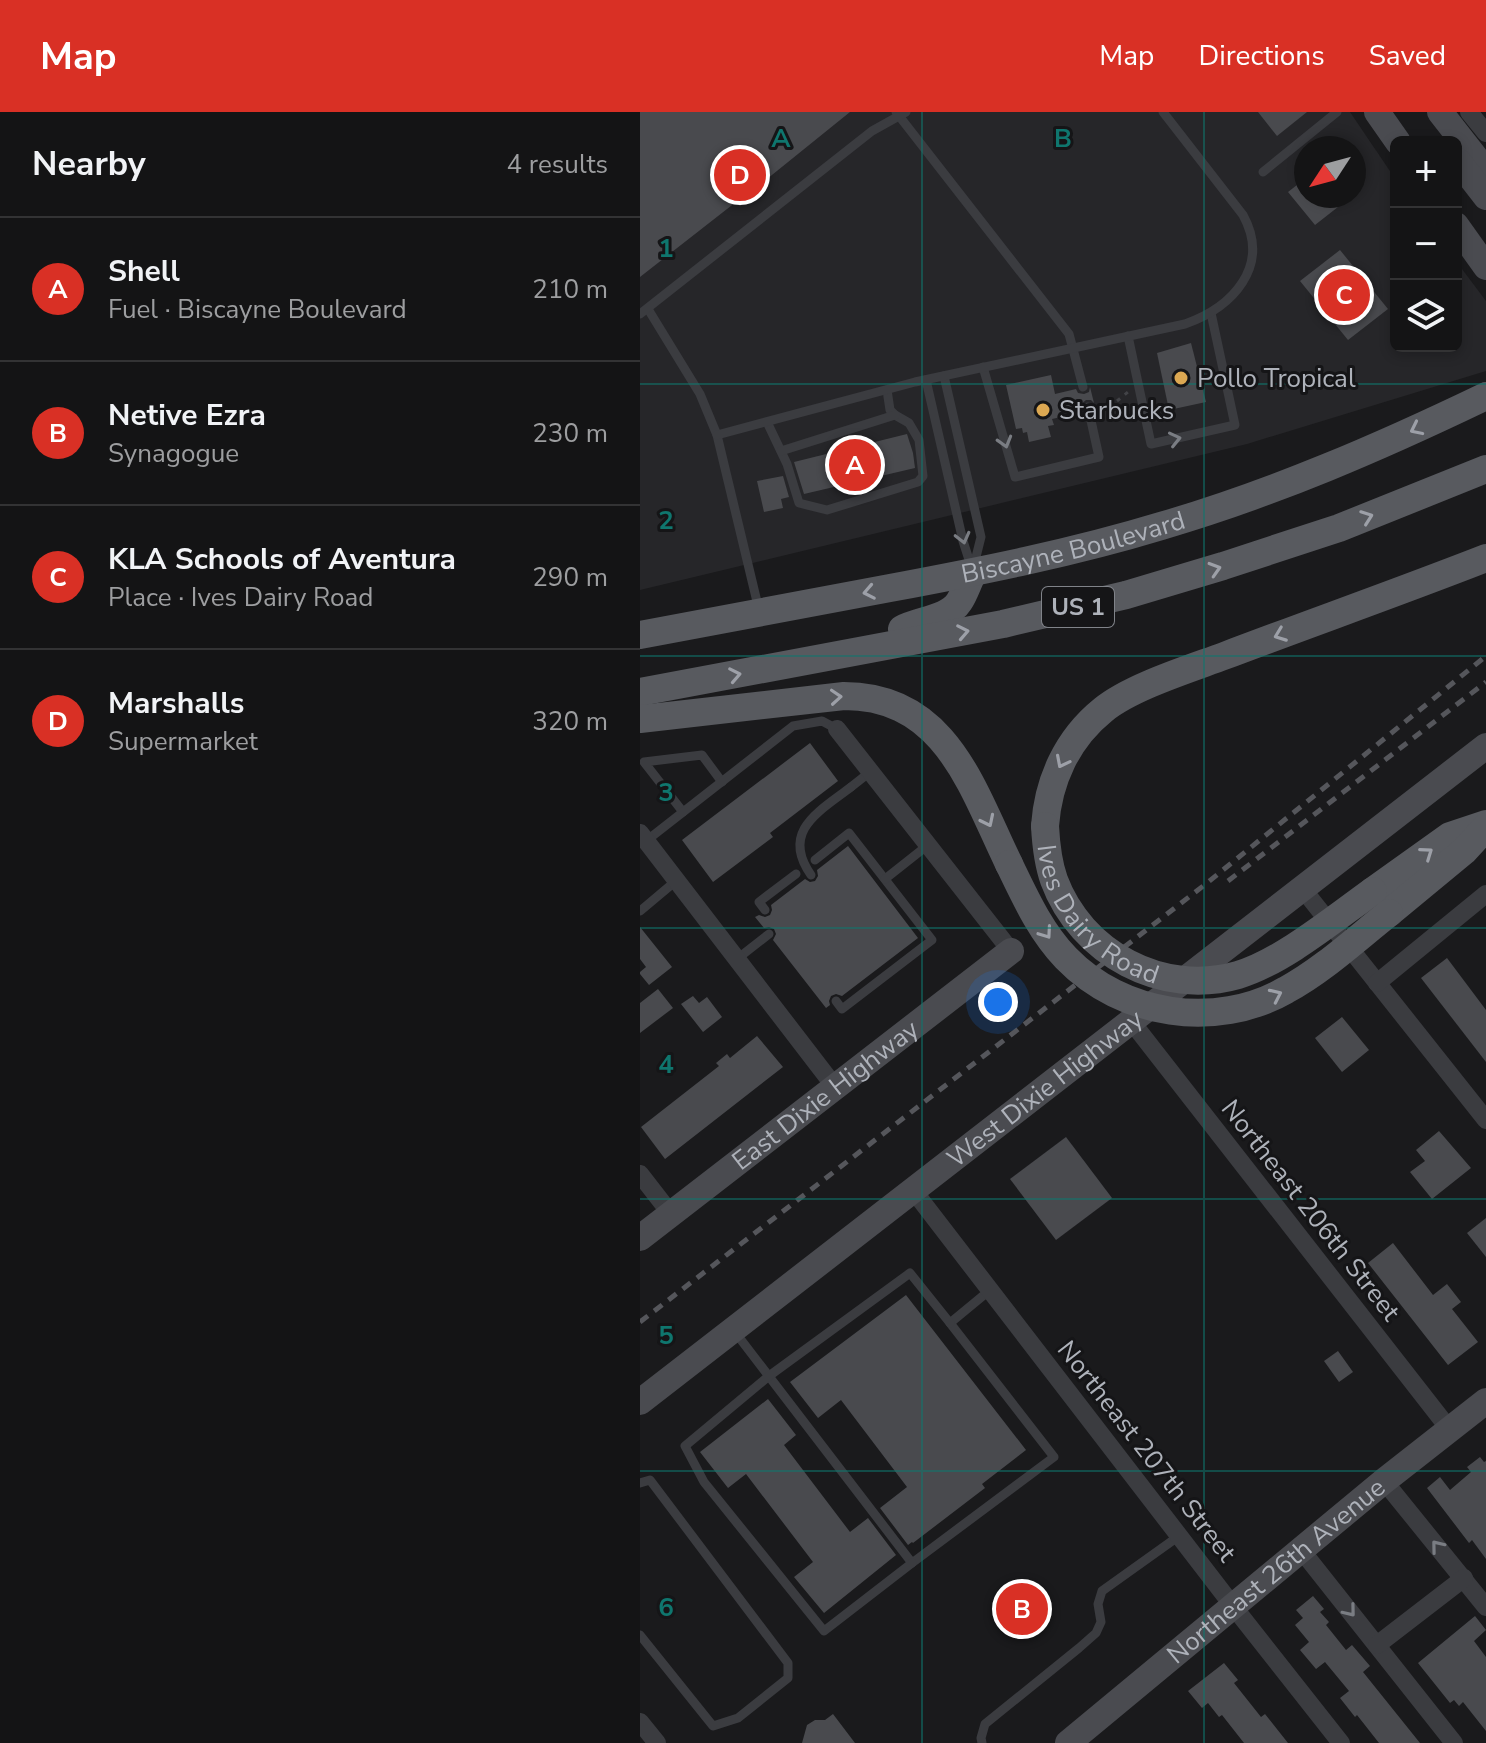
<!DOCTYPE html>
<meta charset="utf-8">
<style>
body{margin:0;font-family:"Nunito Sans",sans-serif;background:#212122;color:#f1f3f6}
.controls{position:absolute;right:24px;top:24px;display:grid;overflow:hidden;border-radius:12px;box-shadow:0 4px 12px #0003}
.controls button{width:72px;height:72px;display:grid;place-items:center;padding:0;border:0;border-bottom:2px solid #333334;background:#141415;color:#f1f3f6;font:40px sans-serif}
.compass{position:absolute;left:654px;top:24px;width:72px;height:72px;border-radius:50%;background:#141415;box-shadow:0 4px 12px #0003;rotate:234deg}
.you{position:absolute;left:358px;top:890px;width:28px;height:28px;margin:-20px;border:6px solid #fff;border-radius:50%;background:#1a73e8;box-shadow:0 0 0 12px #1a73e833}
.badge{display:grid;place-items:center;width:52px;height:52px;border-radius:50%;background:#d93025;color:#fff;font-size:26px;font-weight:700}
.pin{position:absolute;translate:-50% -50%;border:4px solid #fff;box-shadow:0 2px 8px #0006}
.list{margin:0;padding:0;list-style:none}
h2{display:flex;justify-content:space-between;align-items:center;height:104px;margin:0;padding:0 32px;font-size:34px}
h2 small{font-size:26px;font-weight:400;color:#9d9ea0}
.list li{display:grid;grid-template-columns:52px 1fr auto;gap:24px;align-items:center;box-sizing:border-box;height:144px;padding:0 32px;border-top:2px solid #333334}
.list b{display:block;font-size:30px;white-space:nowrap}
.list p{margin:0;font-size:26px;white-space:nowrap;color:#9d9ea0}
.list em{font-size:26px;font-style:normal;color:#9d9ea0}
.icon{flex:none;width:44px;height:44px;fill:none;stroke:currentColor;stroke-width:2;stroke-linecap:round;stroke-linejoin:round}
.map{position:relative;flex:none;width:846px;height:1631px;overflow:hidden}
header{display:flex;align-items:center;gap:48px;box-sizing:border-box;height:112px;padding:0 40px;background:#d93025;color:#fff}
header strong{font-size:38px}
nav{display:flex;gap:44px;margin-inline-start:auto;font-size:28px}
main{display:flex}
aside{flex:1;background:#141415}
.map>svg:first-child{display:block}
</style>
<header>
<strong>Map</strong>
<nav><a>Map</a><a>Directions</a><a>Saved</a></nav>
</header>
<main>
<aside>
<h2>Nearby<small>4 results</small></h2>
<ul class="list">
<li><span class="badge">A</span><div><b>Shell</b><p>Fuel · Biscayne Boulevard</p></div><em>210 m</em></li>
<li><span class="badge">B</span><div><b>Netive Ezra</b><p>Synagogue</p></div><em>230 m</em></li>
<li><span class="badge">C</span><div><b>KLA Schools of Aventura</b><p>Place · Ives Dairy Road</p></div><em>290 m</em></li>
<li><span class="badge">D</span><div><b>Marshalls</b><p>Supermarket</p></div><em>320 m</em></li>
</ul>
</aside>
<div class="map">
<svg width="846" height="1631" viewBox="0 0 846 1631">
<rect width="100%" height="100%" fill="#1a1a1c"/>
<path fill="#262629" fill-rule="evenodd" d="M 0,0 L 710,0 L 756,68 L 756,234 L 816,234 L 816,149 L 846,189 L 846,259 L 607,332 L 0,478 ZM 666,36 L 714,36 L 714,84 L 666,84 Z"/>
<g fill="#494a4e">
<path d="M 0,0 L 210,0 L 127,67 L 130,71 L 100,94 L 96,90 L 0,165 Z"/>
<path d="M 618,0 L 667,0 L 637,24 Z"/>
<path d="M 666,66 L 666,84 L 712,84 L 675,113 L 648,80 Z"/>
<path d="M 700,138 L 748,197 L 708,228 L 660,169 Z"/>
<path d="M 551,231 L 566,290 L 529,298 L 517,241 Z"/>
<path d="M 411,263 L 415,282 L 436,277 L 438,281 L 444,282 L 449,280 L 450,275 L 454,291 L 451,288 L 446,288 L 441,292 L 441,296 L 420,301 L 421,305 L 412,307 L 414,313 L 408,314 L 411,325 L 389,330 L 387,320 L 383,321 L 382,316 L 376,317 L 366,273 Z"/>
<path d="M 267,322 L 273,341 L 275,356 L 164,382 L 154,350 Z"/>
<path d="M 143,364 L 149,385 L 141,387 L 143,396 L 124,400 L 117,369 Z"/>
<path d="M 170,631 L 198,669 L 130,721 L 133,725 L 73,770 L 42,728 Z"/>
<path d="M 208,734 L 278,826 L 202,884 L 196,882 L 191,884 L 189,889 L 190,893 L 186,896 L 133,828 L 136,822 L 134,817 L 129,815 L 124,816 L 115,805 L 119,803 L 125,805 L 130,803 L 132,798 L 131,793 L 165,767 L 170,770 L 175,769 L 178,764 L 177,758 Z"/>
<path d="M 0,815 L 32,855 L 9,873 L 0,862 L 0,860 L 6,855 L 0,847 Z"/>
<path d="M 807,846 L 846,898 L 846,950 L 781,866 Z"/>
<path d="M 18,877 L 33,896 L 0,921 L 0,891 Z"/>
<path d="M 53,884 L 59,891 L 67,885 L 82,905 L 63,920 L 41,892 Z"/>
<path d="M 702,905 L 729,938 L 702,960 L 675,926 Z"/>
<path d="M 117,924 L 143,955 L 25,1047 L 1,1015 L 79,954 L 76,951 L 87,942 L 90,946 Z"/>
<path d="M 799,1019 L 831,1056 L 792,1087 L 770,1060 L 785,1049 L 776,1038 Z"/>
<path d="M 426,1025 L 472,1086 L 416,1128 L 370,1067 Z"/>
<path d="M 846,1106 L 846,1145 L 827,1121 Z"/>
<path d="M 753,1131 L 793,1183 L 807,1172 L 821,1190 L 812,1197 L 838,1230 L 808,1253 L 728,1151 Z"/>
<path d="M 266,1183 L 386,1338 L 342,1372 L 345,1376 L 273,1431 L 272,1430 L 268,1433 L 240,1396 L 267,1375 L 201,1288 L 178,1306 L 150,1270 Z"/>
<path d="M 698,1239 L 713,1260 L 699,1270 L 684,1249 Z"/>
<path d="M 128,1287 L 156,1323 L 144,1333 L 210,1420 L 228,1406 L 256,1443 L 184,1501 L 154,1465 L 173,1450 L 106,1362 L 88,1376 L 60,1340 Z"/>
<path d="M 840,1345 L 844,1350 L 846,1349 L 846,1447 L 832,1428 L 829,1431 L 787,1376 L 800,1365 L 810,1378 L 831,1360 L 827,1355 Z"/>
<path d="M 673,1484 L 684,1497 L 680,1500 L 689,1510 L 686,1513 L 706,1538 L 712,1533 L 730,1554 L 723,1560 L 780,1631 L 739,1631 L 717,1603 L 715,1605 L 700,1586 L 709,1579 L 685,1550 L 676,1557 L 660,1538 L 669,1530 L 655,1513 L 663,1506 L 656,1498 Z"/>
<path d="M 835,1504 L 846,1518 L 834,1529 L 846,1545 L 846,1619 L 823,1590 L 819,1594 L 814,1588 L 810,1591 L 778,1551 Z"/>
<path d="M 584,1551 L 598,1568 L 594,1571 L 621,1605 L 625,1602 L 648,1631 L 604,1631 L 582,1603 L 579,1605 L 568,1591 L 562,1596 L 548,1579 Z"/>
<path d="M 193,1602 L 215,1631 L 162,1631 L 167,1613 L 175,1608 L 185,1608 Z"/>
</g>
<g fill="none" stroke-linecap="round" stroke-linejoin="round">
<path stroke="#424347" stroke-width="3" stroke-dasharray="4 6" stroke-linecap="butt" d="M 477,289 L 488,280"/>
<g stroke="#3b3c40" stroke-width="9">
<path d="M 256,0 L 429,222 L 443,275"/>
<path d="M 623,60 L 697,0"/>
<path d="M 8,197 L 60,282 L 77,323 L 119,498"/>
<path d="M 0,202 L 232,19 L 266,0"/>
<path d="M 488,224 L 511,332 L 595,313 L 571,201"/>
<path d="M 343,255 L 375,365 L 459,345 L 448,295"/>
<path d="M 304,264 L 341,425 L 333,457"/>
<path d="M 286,268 L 323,429 L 332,457"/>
<path d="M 127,310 L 147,352 L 159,391 L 187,398 L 278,370 L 283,364 L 279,328 L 269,311 L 255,303 L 250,298 L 247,278"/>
<path d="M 77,323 L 275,270 L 545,212 C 593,195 631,154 603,103 L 523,0"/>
<path d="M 141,339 L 255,303"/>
<path d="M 211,675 L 230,660"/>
<path d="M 43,700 L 4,650 L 62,643 L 82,670"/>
<path d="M 6,729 L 153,614 L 182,609 L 197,617"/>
<path d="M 175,748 L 209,721 L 292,828 L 202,897 L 196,889"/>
<path d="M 245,767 L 288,733"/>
<path d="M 125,798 L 119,790 L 156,762"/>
<path d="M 0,799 L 37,768"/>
<path d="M 97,847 L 129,822"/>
<path d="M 95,1220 L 272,1451 L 414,1345 L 310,1211 L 350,1178"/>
<path d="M 0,1371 L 10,1368 L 148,1551 L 148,1566 L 98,1606 L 73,1614 L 0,1523"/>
<path d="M 272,1451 L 184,1519 L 64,1370 L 45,1334 L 129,1264 L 270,1161 L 310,1211"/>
<path d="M 342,1631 L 341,1626 L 345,1612 L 439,1536 L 456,1521 L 461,1510 L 458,1492 L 462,1479 L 539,1424"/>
</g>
<g stroke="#3b3c40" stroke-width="18">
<path d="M 829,0 L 846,21"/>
<path d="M 197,617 L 371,839"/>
<path d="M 0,721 L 195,975"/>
<path d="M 662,776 L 846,1008"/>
<path d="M 737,871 L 846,782"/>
<path d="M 491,909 L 810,1318"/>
<path d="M 0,1062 L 31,1102"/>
<path d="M 273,1078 L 593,1494 L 701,1631"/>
<path d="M 744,1369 L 846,1495"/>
<path d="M 662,1439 L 814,1631"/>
<path d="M 737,1533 L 824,1466"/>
<path d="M 0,1610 L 17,1631"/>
</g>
<g stroke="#4a4b50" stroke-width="26">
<path d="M 737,0 L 758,30"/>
<path d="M 800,0 L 846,59"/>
<path d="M 818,49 L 846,85"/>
<path d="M 816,113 L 846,155"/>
<path id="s1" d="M 0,1126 L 371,839"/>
<path id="s2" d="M 0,1290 L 846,634"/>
<path id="s3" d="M 428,1631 L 744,1369 L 846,1289"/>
</g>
<g stroke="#585a5f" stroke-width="28">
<path d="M 262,517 C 279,508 308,507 319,490 C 325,481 328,470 333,461"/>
<path id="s4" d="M 0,523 C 83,508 166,492 250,476 C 341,459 432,441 521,414 C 634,381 740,335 846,284"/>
<path d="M 0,580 L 363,512 L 486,483 L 583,454 L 699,416 L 846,357"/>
<path d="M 0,607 L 204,584 C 306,584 332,676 369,752"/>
<path d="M 405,714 C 408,669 427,627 463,598 C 491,575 549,557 584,544 C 671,511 759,480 846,446"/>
<path d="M 733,779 L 810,724 L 846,712"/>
<path d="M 749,801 L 824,739 L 846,715"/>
</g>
<g stroke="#55565b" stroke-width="5" stroke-dasharray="10 8" stroke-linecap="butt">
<path d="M 588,769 L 846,570"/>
<path d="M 0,1210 L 567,771 L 846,544"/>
</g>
<path stroke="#3b3c40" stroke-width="9" d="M 171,763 C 140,719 180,699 211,675"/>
<g stroke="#585a5f" stroke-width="28">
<path id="s5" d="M 405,714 C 406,733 408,751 414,768 C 441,841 522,885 598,863 C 642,850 695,806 733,779"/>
<path d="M 369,752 C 385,785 400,819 426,846 C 482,904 576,918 646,878 C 683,858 716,827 749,801"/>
</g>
</g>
<defs><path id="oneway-chevron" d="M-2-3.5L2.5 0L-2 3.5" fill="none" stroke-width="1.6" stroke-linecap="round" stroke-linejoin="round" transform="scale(2)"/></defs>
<g stroke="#9da0a8">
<use href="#oneway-chevron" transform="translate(776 317) rotate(154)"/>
<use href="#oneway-chevron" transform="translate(727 405) rotate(-20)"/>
<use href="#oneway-chevron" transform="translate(575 457) rotate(-17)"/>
<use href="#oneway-chevron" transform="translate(229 480) rotate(169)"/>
<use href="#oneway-chevron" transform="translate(323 520) rotate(-11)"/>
<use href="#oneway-chevron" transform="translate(640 523) rotate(159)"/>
<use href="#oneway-chevron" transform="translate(95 563) rotate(-11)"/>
<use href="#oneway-chevron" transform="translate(196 585) rotate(-4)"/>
<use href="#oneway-chevron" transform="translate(422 650) rotate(117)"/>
<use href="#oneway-chevron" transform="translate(348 709) rotate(64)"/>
<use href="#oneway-chevron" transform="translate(787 741) rotate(-35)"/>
<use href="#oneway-chevron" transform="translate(406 821) rotate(55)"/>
<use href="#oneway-chevron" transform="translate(636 883) rotate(-25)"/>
</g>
<g stroke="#7a7d83">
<use href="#oneway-chevron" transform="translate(535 327) rotate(-13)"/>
<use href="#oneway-chevron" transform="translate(365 330) rotate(74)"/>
<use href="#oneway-chevron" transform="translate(323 426) rotate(76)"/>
<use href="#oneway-chevron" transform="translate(797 1434) rotate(-129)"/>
<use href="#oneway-chevron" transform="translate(710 1499) rotate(51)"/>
</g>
<path fill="none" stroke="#0f766e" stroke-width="2" stroke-opacity="0.55" d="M 282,0 L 282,1631M 564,0 L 564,1631M 0,272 L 846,272M 0,544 L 846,544M 0,816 L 846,816M 0,1087 L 846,1087M 0,1359 L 846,1359"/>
<g fill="#dca852" stroke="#151517" stroke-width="3">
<circle cx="541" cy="266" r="8"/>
<circle cx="403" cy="298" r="8"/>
</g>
<g text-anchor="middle" stroke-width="6" stroke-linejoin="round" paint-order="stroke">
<rect fill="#151517" stroke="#808389" stroke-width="2" x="402" y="475" width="72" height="40" rx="6"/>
<g font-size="24" font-weight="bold" fill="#aeb2ba">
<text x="438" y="503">US 1</text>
</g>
<g font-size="26" fill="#aeb2ba" stroke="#151517" text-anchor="start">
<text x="557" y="275">Pollo Tropical</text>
<text x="419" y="307">Starbucks</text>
</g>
<g font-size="26" fill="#aeb2ba" stroke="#151517">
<text dy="9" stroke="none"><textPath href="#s4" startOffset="442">Biscayne Boulevard</textPath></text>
<text dy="9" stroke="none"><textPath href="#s5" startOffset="110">Ives Dairy Road</textPath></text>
<text dy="9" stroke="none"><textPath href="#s2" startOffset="512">West Dixie Highway</textPath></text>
<text dy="9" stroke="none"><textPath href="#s1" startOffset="234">East Dixie Highway</textPath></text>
<text transform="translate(671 1098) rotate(52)" y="9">Northeast 206th Street</text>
<text transform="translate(507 1339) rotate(52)" y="9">Northeast 207th Street</text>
<text dy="9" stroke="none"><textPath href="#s3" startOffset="270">Northeast 26th Avenue</textPath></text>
</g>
</g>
<g font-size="26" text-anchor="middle" font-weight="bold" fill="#0f766e" stroke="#151517" stroke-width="6" stroke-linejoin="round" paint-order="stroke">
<text x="141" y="35">A</text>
<text x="423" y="35">B</text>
<text x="26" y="145">1</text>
<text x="26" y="417">2</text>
<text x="26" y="689">3</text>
<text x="26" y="961">4</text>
<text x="26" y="1232">5</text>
<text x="26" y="1504">6</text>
</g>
</svg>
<div class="controls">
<button>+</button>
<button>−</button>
<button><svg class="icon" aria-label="layers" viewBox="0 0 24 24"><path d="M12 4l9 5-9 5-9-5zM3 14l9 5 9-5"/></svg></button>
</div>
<svg class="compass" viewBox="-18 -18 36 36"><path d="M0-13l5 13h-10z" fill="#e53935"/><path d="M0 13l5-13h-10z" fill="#9d9ea0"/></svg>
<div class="you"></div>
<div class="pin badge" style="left:215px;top:353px">A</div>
<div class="pin badge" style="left:382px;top:1497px">B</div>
<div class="pin badge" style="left:704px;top:183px">C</div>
<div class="pin badge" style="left:100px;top:63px">D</div>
</div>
</main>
